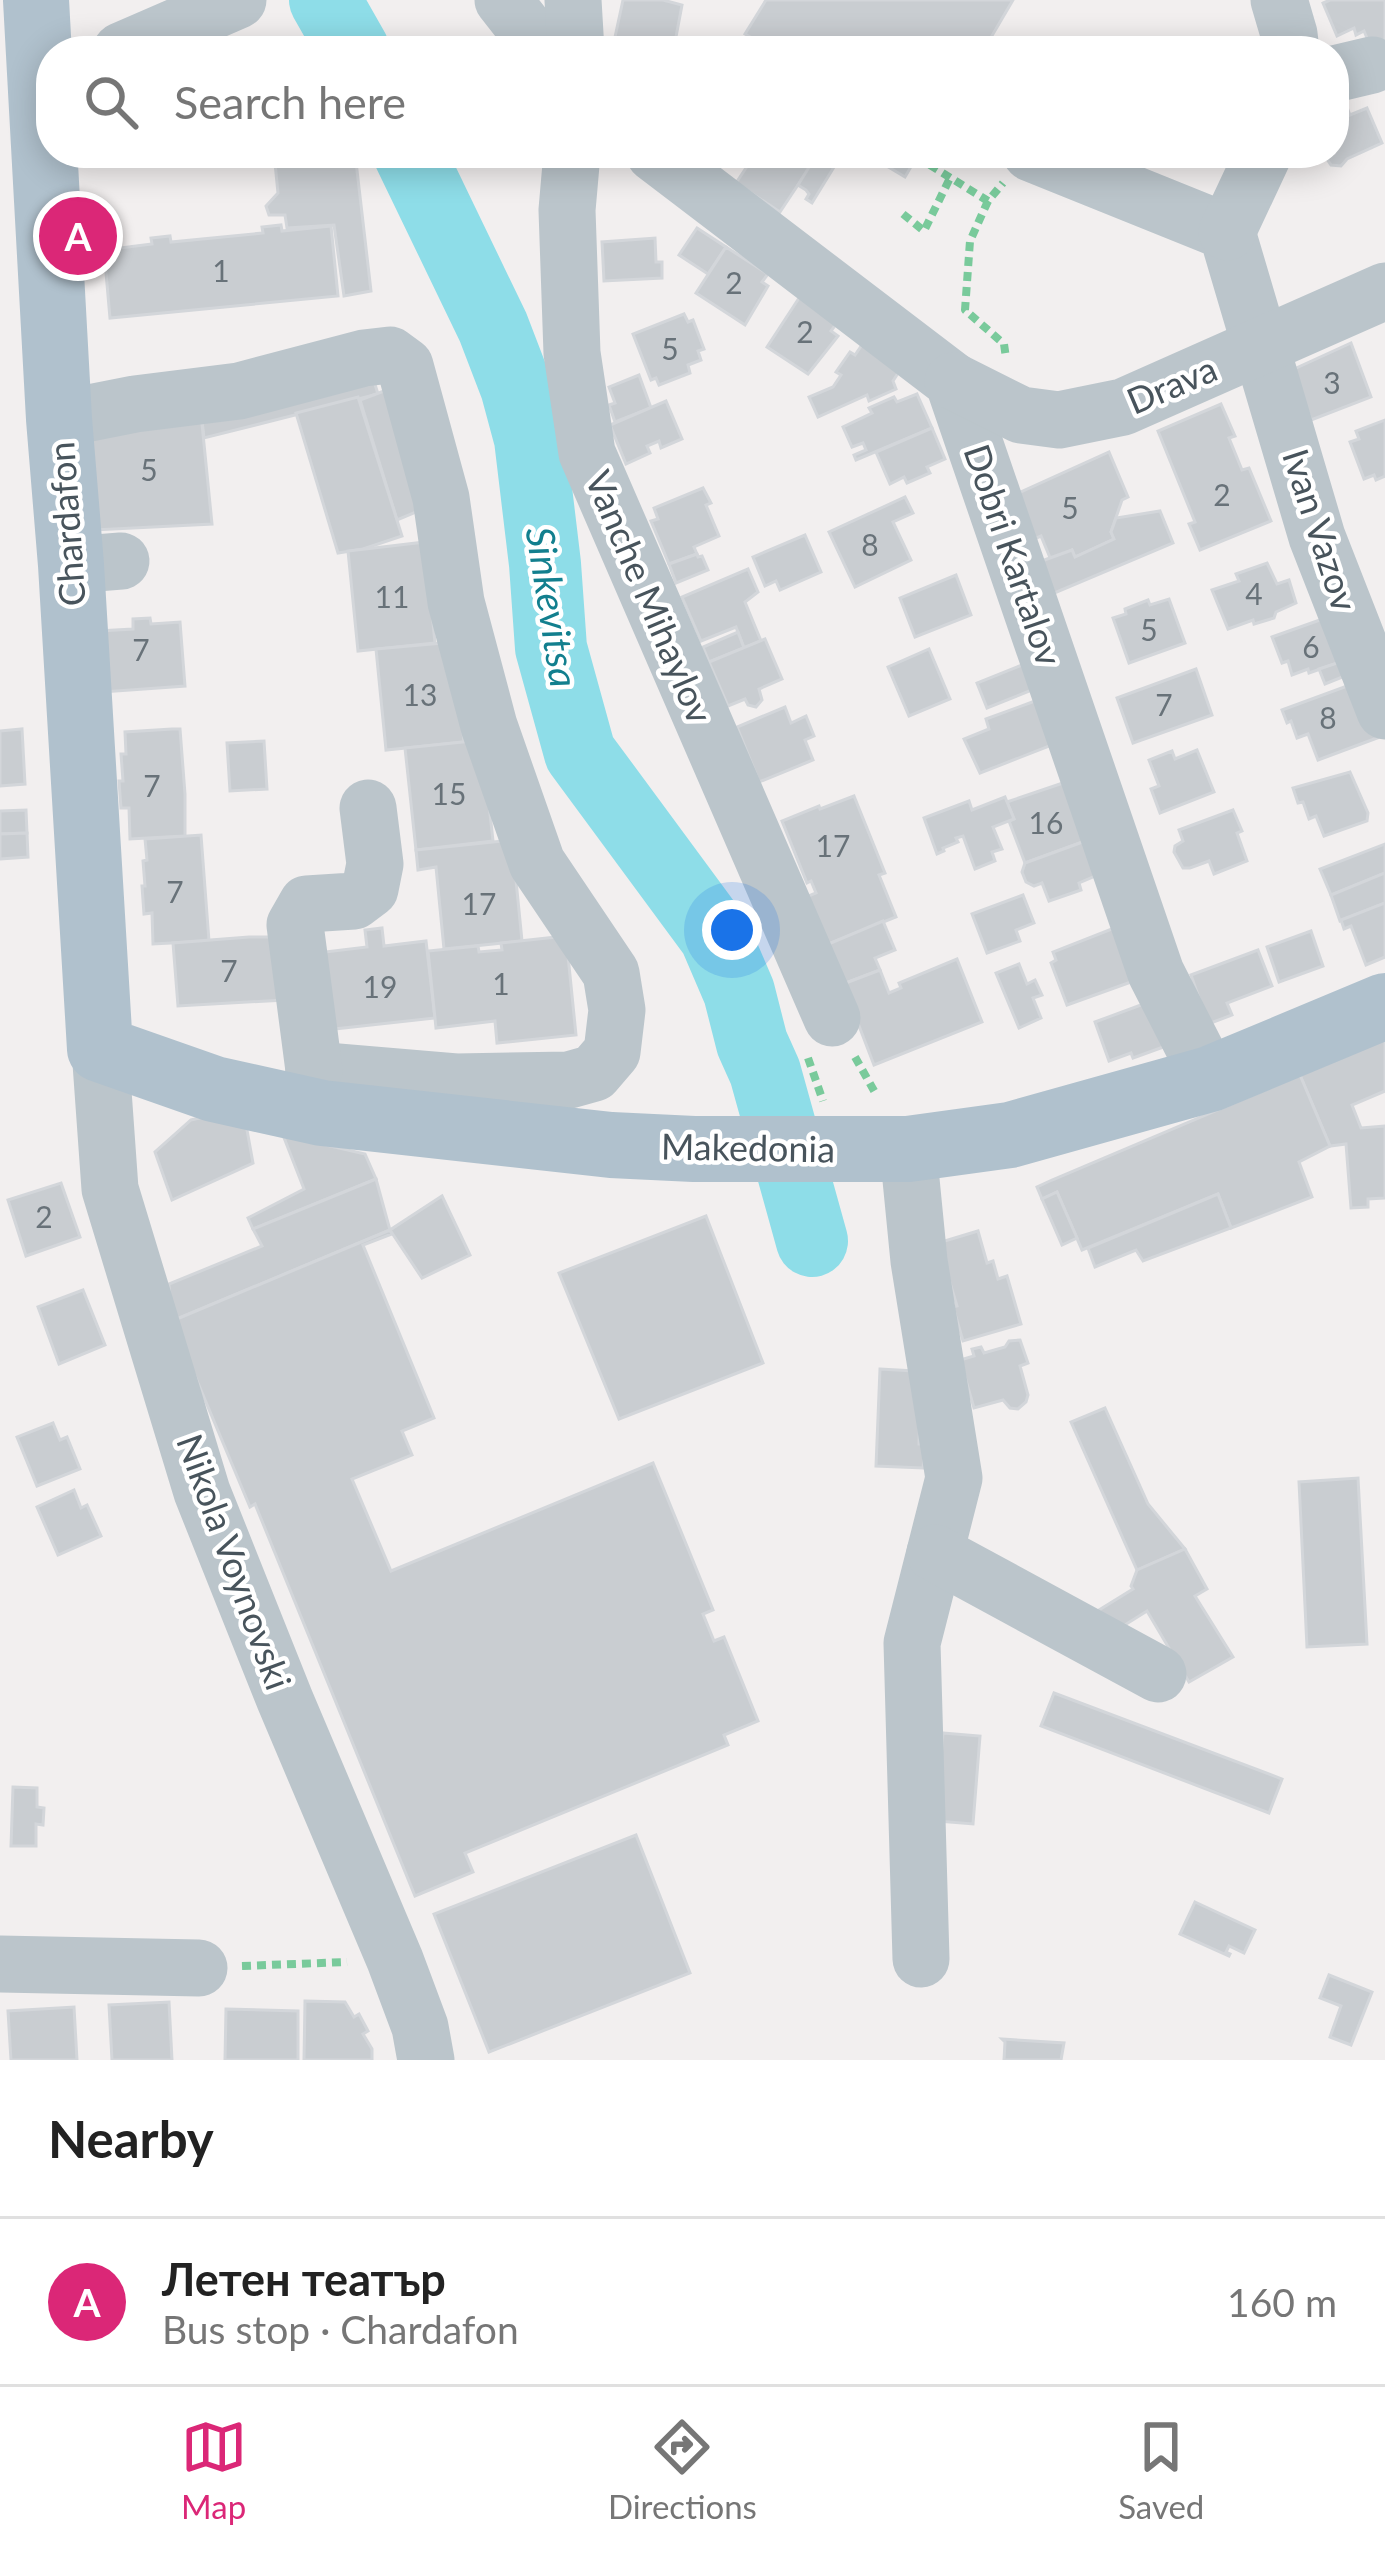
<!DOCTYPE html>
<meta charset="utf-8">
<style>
body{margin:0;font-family:Lato,sans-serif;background:#f6f6f6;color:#222}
.you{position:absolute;left:732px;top:930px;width:42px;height:42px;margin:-30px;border:9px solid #fff;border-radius:50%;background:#1a73e8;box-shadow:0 0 0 18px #1a73e833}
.badge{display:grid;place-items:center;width:78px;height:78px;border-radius:50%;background:#db2777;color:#fff;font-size:39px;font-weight:700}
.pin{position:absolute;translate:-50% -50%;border:6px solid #fff;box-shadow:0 3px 12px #0006}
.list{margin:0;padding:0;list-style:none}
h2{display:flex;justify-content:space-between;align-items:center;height:156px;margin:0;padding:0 48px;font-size:51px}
h2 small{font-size:39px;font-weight:400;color:#767676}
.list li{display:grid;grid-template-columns:78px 1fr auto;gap:36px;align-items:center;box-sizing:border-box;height:168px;padding:0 48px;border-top:3px solid #e0e0e0}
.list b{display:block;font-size:45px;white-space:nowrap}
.list p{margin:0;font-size:39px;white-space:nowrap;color:#767676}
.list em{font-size:39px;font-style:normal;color:#767676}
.icon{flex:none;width:66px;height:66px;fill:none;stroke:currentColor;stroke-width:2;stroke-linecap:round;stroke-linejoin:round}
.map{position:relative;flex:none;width:1385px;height:2060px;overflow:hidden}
.search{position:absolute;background:#fff;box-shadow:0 6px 30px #0003;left:36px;right:36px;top:36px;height:132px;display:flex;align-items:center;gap:30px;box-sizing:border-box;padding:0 42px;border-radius:48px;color:#767676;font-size:45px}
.sheet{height:324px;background:#fff}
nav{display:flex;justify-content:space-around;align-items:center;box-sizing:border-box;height:168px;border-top:3px solid #e0e0e0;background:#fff;font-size:33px;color:#767676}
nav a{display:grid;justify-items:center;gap:6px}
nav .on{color:#db2777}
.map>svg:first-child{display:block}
</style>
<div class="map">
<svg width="1385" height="2060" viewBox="0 0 1385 2060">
<rect width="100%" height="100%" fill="#f2efef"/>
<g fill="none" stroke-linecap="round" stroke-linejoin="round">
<g stroke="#8edde8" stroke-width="72">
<path d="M 325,0 L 354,51"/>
<path d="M 409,153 L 493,327 L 516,387 L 530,439 L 545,564 L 551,648 L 580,753 L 715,936 L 739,992 L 752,1043 L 765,1072 L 812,1241"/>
</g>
</g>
<g fill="#c9cdd1" stroke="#d3d6da" stroke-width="3">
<path d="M 623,0 L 663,0 L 682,5 L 676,37 L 680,38 L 677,51 L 612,51 Z"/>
<path d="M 766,0 L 1013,0 L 983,51 L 756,51 L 761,43 L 745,34 Z"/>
<path d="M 1330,0 L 1385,0 L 1385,47 L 1373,52 L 1364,31 L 1356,35 L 1354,28 L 1337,36 L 1323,3 Z"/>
<path d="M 1367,108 L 1382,143 L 1347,159 L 1341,166 L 1331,165 L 1323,153 L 1334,153 L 1334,116 L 1348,110 L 1350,115 Z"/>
<path d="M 274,153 L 335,153 L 336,157 L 355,153 L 371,291 L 344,296 L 334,225 L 287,228 L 285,215 L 269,215 L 266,206 L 278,193 Z"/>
<path d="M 756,153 L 768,156 L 770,153 L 819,153 L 780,212 L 736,183 Z"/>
<path d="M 865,153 L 919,153 L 905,177 Z"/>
<path d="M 1115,153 L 1218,153 L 1188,164 L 1159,166 L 1135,164 L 1113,157 Z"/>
<path d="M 816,156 L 834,167 L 812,203 L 806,199 L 809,194 L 806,190 L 798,185 Z"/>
<path d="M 281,225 L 282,231 L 331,226 L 338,296 L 110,318 L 104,250 L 152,244 L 151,238 L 170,236 L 171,242 L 263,233 L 262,227 Z"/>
<path d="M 697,228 L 726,247 L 708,274 L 679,255 Z"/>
<path d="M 655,238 L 656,262 L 662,262 L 662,278 L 604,281 L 602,242 Z"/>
<path d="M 726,247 L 768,274 L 762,282 L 768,286 L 745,325 L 696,293 Z"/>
<path d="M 801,295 L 839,320 L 831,331 L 838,336 L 808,374 L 767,347 Z"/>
<path d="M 684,314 L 688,322 L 693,320 L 704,349 L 698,351 L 701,360 L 688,365 L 690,373 L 659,385 L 656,378 L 651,380 L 633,334 Z"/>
<path d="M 866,339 L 904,364 L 893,381 L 896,389 L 869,401 L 867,395 L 818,417 L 809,397 L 833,387 L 841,375 L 836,372 L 850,352 L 855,355 Z"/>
<path d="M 1351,343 L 1371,397 L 1311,420 L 1292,370 Z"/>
<path d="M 367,359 L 378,394 L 204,438 L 200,404 Z"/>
<path d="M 639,375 L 651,408 L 615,422 L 609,405 L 615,403 L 609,387 Z"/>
<path d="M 384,391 L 421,510 L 397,520 L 360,400 Z"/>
<path d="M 917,394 L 932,428 L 856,460 L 854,455 L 866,450 L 863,443 L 852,447 L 843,427 L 872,413 L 869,408 L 894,397 L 897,402 Z"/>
<path d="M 358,397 L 402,536 L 363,549 L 338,553 L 296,413 Z"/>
<path d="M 666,401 L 682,439 L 661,448 L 659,441 L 647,446 L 650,453 L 626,464 L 610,425 Z"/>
<path d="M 200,404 L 212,524 L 94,530 L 87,433 Z"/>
<path d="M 1221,404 L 1235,436 L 1229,438 L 1242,470 L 1249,468 L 1271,521 L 1200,550 L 1189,524 L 1195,522 L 1158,431 Z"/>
<path d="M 1385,420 L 1385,476 L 1376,480 L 1374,475 L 1364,479 L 1350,442 L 1359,439 L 1356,431 Z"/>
<path d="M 932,428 L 945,459 L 927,467 L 930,473 L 907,483 L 904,477 L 890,484 L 876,452 Z"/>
<path d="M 1109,452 L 1128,497 L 1122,500 L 1111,532 L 1114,539 L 1075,557 L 1072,550 L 1051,560 L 1041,536 L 1034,539 L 1014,495 Z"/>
<path d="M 703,488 L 711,503 L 706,505 L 719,536 L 694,547 L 697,554 L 669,564 L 651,521 L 658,519 L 654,508 Z"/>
<path d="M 905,497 L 913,513 L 893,522 L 911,560 L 855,587 L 829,532 Z"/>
<path d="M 1160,511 L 1173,543 L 1052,594 L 1039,562 L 1072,550 L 1075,557 L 1114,539 L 1111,532 L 1116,518 Z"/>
<path d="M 805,535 L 821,572 L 780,590 L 776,581 L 765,586 L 753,557 Z"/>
<path d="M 425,542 L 435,643 L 358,651 L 348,551 Z"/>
<path d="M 697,554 L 698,557 L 702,556 L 708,570 L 676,583 L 669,564 Z"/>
<path d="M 1267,563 L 1277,584 L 1289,580 L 1296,603 L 1276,612 L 1274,618 L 1254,624 L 1253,620 L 1228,629 L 1212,590 L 1239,581 L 1236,574 Z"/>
<path d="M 748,569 L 758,592 L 745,602 L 761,641 L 744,648 L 736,627 L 701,641 L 682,597 Z"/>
<path d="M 956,575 L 971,615 L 915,637 L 900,598 Z"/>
<path d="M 1169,599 L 1185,643 L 1129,663 L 1113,618 L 1126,614 L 1125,609 L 1148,600 L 1150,605 Z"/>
<path d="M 1334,615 L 1349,659 L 1309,673 L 1308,669 L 1292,675 L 1288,661 L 1282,663 L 1272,637 Z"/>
<path d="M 150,618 L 151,624 L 180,622 L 185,686 L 103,692 L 99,631 L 133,629 L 133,619 Z"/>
<path d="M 738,632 L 744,648 L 709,662 L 703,647 Z"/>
<path d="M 765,639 L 782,679 L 759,689 L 762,700 L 756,707 L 748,705 L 745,699 L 728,706 L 709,662 Z"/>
<path d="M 454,642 L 464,742 L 386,750 L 376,649 Z"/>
<path d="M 929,649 L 950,699 L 909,716 L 888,667 Z"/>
<path d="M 1349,659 L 1355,672 L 1325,684 L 1319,669 Z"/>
<path d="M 1022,665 L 1032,690 L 987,708 L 977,683 Z"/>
<path d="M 1196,669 L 1212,715 L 1133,743 L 1117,698 Z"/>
<path d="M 1358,682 L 1377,738 L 1318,760 L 1308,734 L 1297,738 L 1291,721 L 1287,723 L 1282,710 Z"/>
<path d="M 1035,701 L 1052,745 L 980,773 L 964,739 L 989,729 L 986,719 Z"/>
<path d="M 785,707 L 791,723 L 806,716 L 814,736 L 805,740 L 813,760 L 759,782 L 737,727 Z"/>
<path d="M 22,729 L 25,784 L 0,786 L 0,731 Z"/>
<path d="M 172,729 L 180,729 L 185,794 L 185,836 L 130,839 L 129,808 L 121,808 L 119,781 L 123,781 L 121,754 L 126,754 L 125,732 Z"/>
<path d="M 482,740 L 493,841 L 416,850 L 405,748 Z"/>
<path d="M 264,741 L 267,789 L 230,791 L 227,743 Z"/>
<path d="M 1197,750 L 1214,792 L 1160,813 L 1151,789 L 1159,786 L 1149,760 L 1172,751 L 1175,759 Z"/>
<path d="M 1350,772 L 1368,813 L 1367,821 L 1324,836 L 1316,816 L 1309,819 L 1303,802 L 1298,803 L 1293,788 Z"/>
<path d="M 1066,782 L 1088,840 L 1025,863 L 1009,821 L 1014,819 L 1007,802 Z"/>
<path d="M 854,796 L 885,873 L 879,875 L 896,917 L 826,945 L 806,897 L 816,893 L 811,881 L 807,883 L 782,821 L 819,806 L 820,809 Z"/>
<path d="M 1005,797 L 1014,819 L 993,827 L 1002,849 L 992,852 L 995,861 L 975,869 L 963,836 L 956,838 L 958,842 L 943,848 L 944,851 L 937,854 L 924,818 L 969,801 L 972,810 Z"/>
<path d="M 26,810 L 27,833 L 0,834 L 0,811 Z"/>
<path d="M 1233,810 L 1242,831 L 1237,833 L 1247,861 L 1214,874 L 1209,861 L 1190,868 L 1183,868 L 1174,852 L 1175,846 L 1183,841 L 1179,830 Z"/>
<path d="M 27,833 L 28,857 L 0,859 L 0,834 Z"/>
<path d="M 201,835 L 209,941 L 153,944 L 152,913 L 144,914 L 142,886 L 145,886 L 143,861 L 147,860 L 145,839 Z"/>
<path d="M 512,840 L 522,941 L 444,949 L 436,867 L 418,870 L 416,850 Z"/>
<path d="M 1088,840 L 1095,876 L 1079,883 L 1081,890 L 1049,901 L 1042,883 L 1034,886 L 1026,882 L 1022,872 L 1025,863 Z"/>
<path d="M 1385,844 L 1385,873 L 1331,895 L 1320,869 Z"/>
<path d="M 1385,873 L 1385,903 L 1340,921 L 1331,895 Z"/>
<path d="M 1023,895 L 1034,923 L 1016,930 L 1020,941 L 987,953 L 972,914 Z"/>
<path d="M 1385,903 L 1385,957 L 1366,965 L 1351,926 L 1344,929 L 1341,920 Z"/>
<path d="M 883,921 L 895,950 L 875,958 L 880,970 L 843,984 L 826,945 Z"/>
<path d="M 1122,925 L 1142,978 L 1067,1005 L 1051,963 L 1056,960 L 1053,952 Z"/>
<path d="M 382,928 L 384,946 L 426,941 L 435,1018 L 334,1029 L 325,952 L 367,947 L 365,930 Z"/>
<path d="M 1311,931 L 1323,966 L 1279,982 L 1267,947 Z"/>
<path d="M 566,936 L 576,1035 L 497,1043 L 495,1021 L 436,1028 L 428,951 L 478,946 L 479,952 L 502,950 L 501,943 Z"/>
<path d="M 249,937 L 280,937 L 284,1000 L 178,1006 L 173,943 Z"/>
<path d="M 1258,950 L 1272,986 L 1227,1003 L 1232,1015 L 1208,1024 L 1191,975 Z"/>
<path d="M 957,959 L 982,1022 L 874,1065 L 843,984 L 880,970 L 889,993 L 901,988 L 899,983 Z"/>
<path d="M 1019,964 L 1027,984 L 1035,980 L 1042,995 L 1033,998 L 1041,1018 L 1019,1028 L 996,973 Z"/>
<path d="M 1149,1002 L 1166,1046 L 1133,1058 L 1131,1053 L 1109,1061 L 1095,1022 Z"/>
<path d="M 1385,1039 L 1385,1091 L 1352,1105 L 1361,1128 L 1385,1126 L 1385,1198 L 1368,1199 L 1368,1207 L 1351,1208 L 1346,1144 L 1330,1146 L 1300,1075 Z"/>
<path d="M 1300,1075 L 1330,1146 L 1299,1162 L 1312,1197 L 1231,1228 L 1218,1194 L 1082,1250 L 1057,1192 L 1042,1199 L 1037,1187 L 1052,1180 Z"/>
<path d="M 243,1108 L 253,1163 L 172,1200 L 155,1152 L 191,1120 Z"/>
<path d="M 283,1135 L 365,1154 L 376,1179 L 253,1229 L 248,1218 L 304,1189 Z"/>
<path d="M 376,1179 L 390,1230 L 172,1321 L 169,1284 L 262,1246 L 253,1229 Z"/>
<path d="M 61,1183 L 80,1237 L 26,1256 L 8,1200 Z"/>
<path d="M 1057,1192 L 1077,1238 L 1062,1245 L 1042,1199 Z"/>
<path d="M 1218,1194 L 1231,1228 L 1143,1261 L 1136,1250 L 1095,1267 L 1088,1248 Z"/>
<path d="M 442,1196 L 470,1255 L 422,1278 L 390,1230 Z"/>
<path d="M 706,1216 L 763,1363 L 619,1419 L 559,1273 Z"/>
<path d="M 390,1230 L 392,1234 L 363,1245 L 434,1418 L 402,1431 L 412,1455 L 352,1479 L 391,1571 L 653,1463 L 713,1610 L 703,1614 L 714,1641 L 724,1637 L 758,1721 L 724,1735 L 728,1745 L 465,1853 L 473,1872 L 415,1896 L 255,1504 L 250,1507 L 172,1321 Z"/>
<path d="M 978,1231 L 987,1263 L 993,1261 L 998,1279 L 1007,1276 L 1021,1324 L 963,1341 L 953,1307 L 957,1306 L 938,1243 Z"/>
<path d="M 83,1290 L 105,1345 L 59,1364 L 38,1307 Z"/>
<path d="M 1020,1340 L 1028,1363 L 1020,1366 L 1028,1395 L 1026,1402 L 1018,1409 L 1010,1408 L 1003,1400 L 974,1408 L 960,1360 L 974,1356 L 972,1349 L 981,1347 L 984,1353 L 1005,1347 L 1009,1341 Z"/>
<path d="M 880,1369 L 914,1371 L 920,1396 L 919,1444 L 925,1444 L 923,1468 L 876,1466 Z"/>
<path d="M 1105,1408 L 1148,1504 L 1185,1549 L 1137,1570 L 1071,1422 Z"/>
<path d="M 53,1423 L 60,1440 L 67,1437 L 80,1469 L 37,1486 L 17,1437 Z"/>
<path d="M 1358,1478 L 1367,1644 L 1307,1647 L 1299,1482 Z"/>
<path d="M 74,1490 L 81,1508 L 87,1505 L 101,1536 L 58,1555 L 37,1507 Z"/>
<path d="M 1185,1549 L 1207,1589 L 1195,1596 L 1233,1657 L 1189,1682 L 1147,1611 L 1112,1633 L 1099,1610 L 1133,1589 L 1131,1586 L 1137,1570 Z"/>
<path d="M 1054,1693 L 1282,1779 L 1269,1813 L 1041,1726 Z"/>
<path d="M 943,1733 L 980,1736 L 973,1824 L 936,1821 Z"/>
<path d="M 13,1787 L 37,1788 L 37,1807 L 44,1808 L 43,1825 L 36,1824 L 36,1846 L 11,1846 Z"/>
<path d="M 636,1835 L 690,1973 L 489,2052 L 434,1914 Z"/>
<path d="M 1195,1902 L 1255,1930 L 1244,1953 L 1229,1946 L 1226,1952 L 1230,1954 L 1229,1956 L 1180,1934 Z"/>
<path d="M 1329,1975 L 1372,1992 L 1351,2045 L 1330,2037 L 1341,2006 L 1320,1998 Z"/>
<path d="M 305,2001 L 345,2002 L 354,2017 L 359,2014 L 368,2031 L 363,2034 L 372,2049 L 372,2060 L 304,2060 Z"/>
<path d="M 169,2002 L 172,2060 L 112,2060 L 109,2005 Z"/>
<path d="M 74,2007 L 77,2060 L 11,2060 L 8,2011 Z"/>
<path d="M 226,2009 L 298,2011 L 298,2060 L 225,2060 Z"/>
<path d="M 1002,2039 L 1064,2043 L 1061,2060 L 1004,2060 L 1005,2042 Z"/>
</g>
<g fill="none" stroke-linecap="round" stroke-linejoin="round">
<g stroke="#79ca9b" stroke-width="8" stroke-dasharray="9 6" stroke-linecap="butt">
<path d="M 917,157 L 988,201 L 1003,183"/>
<path d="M 988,201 L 970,241 L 965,310 L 1004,344 L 1006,358"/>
<path d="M 903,214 L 924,231 L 950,178"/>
<path d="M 855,1057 L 877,1096"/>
<path d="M 808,1058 L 823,1101"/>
<path d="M 242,1966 L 347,1962"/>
</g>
<g stroke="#bbc5cb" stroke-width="57">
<path d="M 503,0 L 543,51"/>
<path d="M 573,0 L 576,51"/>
<path d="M 1279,0 L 1289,34 L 1291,51"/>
<path d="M 121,51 L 238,0"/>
<path d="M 1334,74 L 1372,65"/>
<path d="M 572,153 L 567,210 L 572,353 L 587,453 L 832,1018"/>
<path d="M 654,153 L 953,381 L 1156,973 L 1210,1079"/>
<path d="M 1031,153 L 1227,232 L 1317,537 L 1385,711"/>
<path d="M 1227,232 L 1264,153"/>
<path d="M 953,381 L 1021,415 L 1059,420 L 1123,407 L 1385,291"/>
<path d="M 59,419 L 135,404 L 239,391 L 364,358 L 390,355 L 405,366 L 441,498 L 456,602 L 489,726 L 537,863 L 611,973 L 617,1010 L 612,1052 L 594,1073 L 569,1080 L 456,1082 L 314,1070 L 313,1091 L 322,1113"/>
<path d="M 71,565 L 121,561"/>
<path d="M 100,1049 L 110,1189 L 202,1492 L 285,1700 L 395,1960 L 420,2027 L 426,2060"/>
<path d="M 314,1070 L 295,925 L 307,904 L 354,901 L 370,889 L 375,864 L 368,808"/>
<path d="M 908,1149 L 919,1261 L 954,1478 L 912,1643 L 921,1959"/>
<path d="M 935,1553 L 1158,1674"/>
<path d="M 0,1964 L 199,1968"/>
</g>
<path stroke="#b0c1cd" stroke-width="66" d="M 36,0 L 59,419 L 71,565 L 100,1049 L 214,1089 L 322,1113 L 611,1145 L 694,1149 L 908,1149 L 1010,1135 L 1210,1079 L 1385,1006"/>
</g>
<g text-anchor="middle" stroke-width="9" stroke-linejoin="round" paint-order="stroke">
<g font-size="30" fill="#687279">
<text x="221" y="282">1</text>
<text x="734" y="294">2</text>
<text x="805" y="343">2</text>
<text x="670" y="360">5</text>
<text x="1332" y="394">3</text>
<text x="149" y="481">5</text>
<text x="1222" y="506">2</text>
<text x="1070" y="519">5</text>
<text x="870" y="556">8</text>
<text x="1254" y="605">4</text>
<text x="392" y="608">11</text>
<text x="1149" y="641">5</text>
<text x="1311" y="658">6</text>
<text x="141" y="661">7</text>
<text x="420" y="706">13</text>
<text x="1164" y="716">7</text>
<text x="1328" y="729">8</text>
<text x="152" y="797">7</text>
<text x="449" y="805">15</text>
<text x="1046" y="834">16</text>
<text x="833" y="857">17</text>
<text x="175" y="903">7</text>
<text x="479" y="915">17</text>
<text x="229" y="982">7</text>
<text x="501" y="995">1</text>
<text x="380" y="998">19</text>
<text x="44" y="1228">2</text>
</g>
<g font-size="36" fill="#48545c" stroke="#fff">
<text transform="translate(1172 385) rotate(-23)" y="13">Drava</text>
<text transform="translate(67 524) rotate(-94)" y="13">Chardafon</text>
<text transform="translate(1320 530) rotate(72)" y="13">Ivan Vazov</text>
<text transform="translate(1013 555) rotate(71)" y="13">Dobri Kartalov</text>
<text transform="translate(649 597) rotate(67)" y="13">Vanche Mihaylov</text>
<text transform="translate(748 1148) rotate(1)" y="13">Makedonia</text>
<text transform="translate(234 1562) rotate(70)" y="13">Nikola Voynovski</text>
</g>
<g font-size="39" font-style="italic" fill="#127f8e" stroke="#fff">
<text transform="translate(552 607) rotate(81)" y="14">Sinkevitsa</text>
</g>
</g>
</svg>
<div class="you"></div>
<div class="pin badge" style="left:78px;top:236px">A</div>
<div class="search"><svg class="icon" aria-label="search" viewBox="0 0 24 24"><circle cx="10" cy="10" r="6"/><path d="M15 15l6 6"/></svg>Search here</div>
</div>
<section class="sheet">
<h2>Nearby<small></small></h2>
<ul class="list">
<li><span class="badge">A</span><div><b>Летен театър</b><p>Bus stop · Chardafon</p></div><em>160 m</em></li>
</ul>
</section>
<nav>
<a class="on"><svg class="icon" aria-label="map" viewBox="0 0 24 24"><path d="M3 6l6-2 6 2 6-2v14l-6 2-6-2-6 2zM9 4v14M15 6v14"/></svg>Map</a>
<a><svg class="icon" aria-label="directions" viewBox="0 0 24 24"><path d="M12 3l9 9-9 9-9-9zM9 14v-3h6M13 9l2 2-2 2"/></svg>Directions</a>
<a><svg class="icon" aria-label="saved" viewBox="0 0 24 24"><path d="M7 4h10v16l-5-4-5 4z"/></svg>Saved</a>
</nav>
